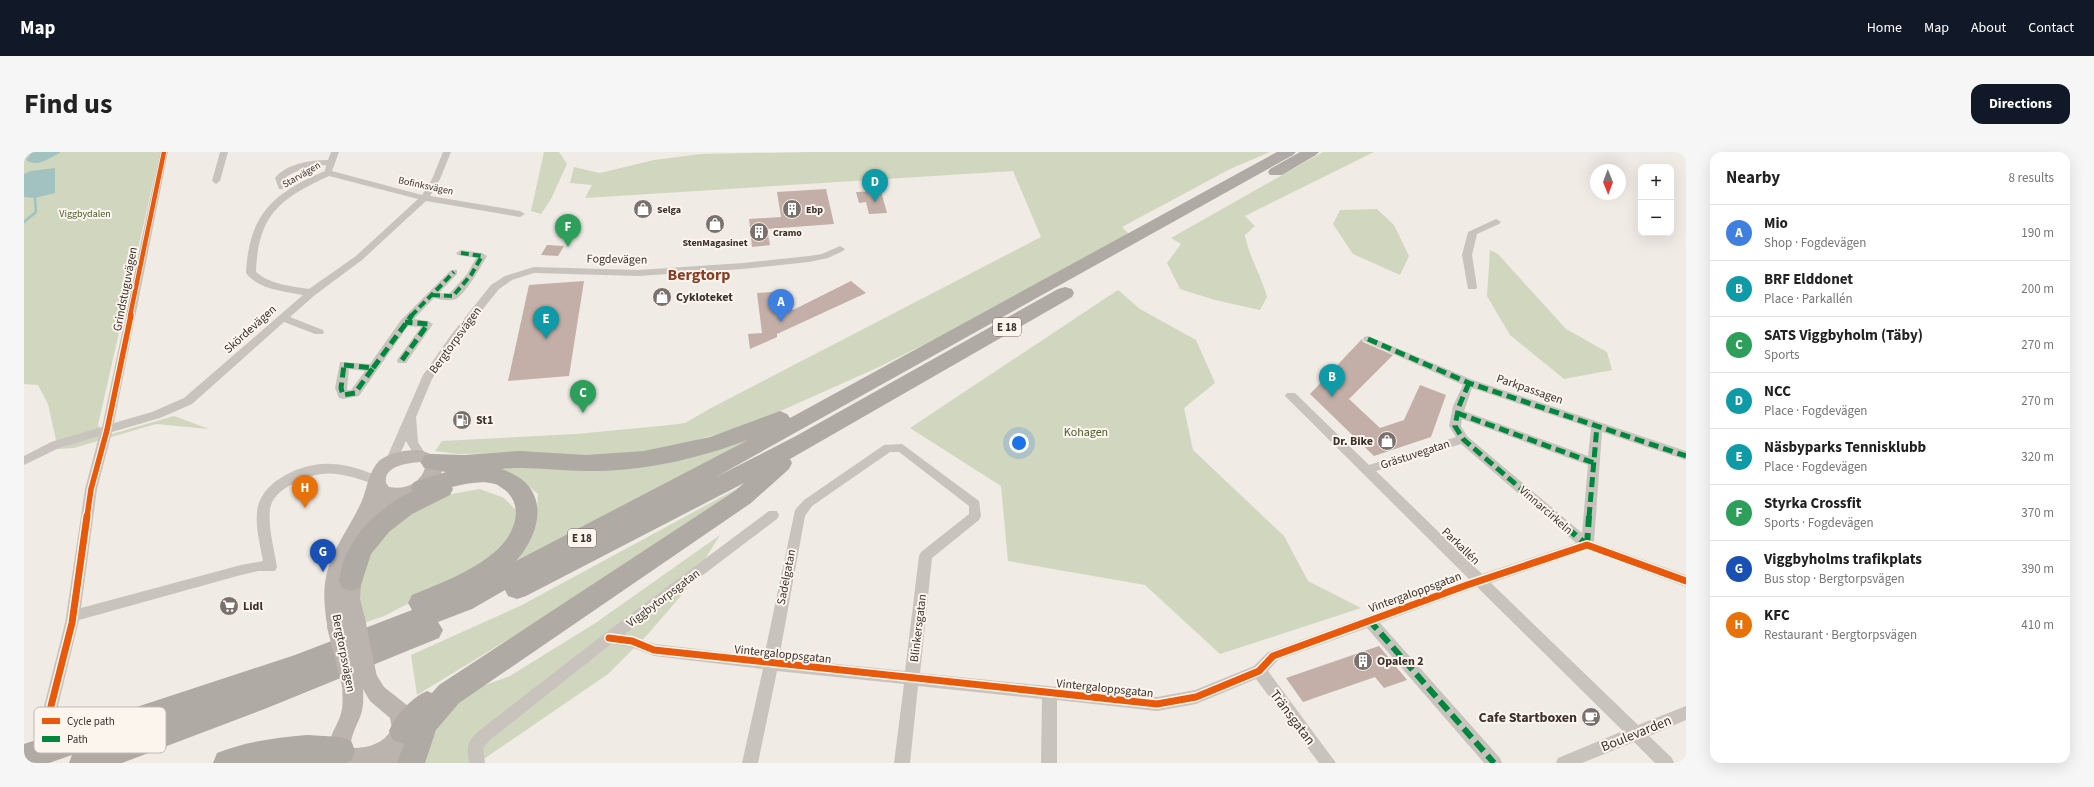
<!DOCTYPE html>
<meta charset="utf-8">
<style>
body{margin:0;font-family:"Source Sans 3",sans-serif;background:#f6f6f6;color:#222}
.controls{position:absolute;right:12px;top:12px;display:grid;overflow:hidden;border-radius:8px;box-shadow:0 4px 16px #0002}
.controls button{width:36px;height:36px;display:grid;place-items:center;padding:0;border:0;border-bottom:1px solid #e0e0e0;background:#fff;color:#222;font:20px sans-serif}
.compass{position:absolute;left:1566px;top:12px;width:36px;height:36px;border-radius:50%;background:#fff;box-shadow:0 4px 16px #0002;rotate:179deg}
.you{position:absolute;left:995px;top:291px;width:14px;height:14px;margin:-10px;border:3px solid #fff;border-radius:50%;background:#1a73e8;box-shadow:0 0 0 6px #1a73e833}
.badge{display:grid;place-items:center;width:26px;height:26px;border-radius:50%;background:#111827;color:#fff;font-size:13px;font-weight:700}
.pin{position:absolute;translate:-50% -33px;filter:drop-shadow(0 1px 2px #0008)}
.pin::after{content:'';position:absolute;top:21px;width:14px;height:12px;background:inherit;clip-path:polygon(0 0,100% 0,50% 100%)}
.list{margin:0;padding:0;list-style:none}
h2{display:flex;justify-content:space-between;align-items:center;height:52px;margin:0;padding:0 16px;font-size:17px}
h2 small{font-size:13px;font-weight:400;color:#767676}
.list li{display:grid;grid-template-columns:26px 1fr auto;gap:12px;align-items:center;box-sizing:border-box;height:56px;padding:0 16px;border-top:1px solid #e0e0e0}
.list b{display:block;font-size:15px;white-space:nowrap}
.list p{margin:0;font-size:13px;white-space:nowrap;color:#767676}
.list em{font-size:13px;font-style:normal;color:#767676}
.map{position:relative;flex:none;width:1662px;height:611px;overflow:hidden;border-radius:12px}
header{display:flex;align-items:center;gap:24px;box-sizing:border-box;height:56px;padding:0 20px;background:#111827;color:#fff}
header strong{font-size:19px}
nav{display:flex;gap:22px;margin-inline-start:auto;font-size:14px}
.intro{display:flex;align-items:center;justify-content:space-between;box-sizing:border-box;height:96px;padding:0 24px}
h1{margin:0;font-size:28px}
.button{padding:10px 18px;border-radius:12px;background:#111827;color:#fff;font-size:14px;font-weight:700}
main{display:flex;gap:24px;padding:0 24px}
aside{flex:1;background:#fff;border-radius:12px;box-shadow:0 4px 16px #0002}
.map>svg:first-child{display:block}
</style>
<header>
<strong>Map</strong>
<nav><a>Home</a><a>Map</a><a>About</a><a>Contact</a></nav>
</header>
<div class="intro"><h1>Find us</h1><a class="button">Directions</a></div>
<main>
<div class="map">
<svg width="1662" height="611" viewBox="0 0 1662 611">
<rect width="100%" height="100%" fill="#f0ebe5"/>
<g fill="#d1d6bf">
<path d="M 0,0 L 136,0 L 74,273 L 81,284 L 150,264 L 185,277 L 132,272 L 50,296 L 34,297 L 24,252 L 14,233 L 0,232 Z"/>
<path d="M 520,0 L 535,0 L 543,12 L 527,47 L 517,62 L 507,59 Z"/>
<path d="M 787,0 L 1246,0 L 1206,17 L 1098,75 L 1105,82 L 913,186 L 855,215 L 725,273 L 669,289 L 623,299 L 565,304 L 497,301 L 434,302 L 411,299 L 418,289 L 552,282 L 646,273 L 661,271 L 687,256 L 1017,85 L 989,19 L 561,46 L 568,33 L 546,31 L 550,15 L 576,21 L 630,8 L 677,2 Z"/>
<path d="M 1299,0 L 1350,0 L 1221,64 L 1231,74 L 1221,83 C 1225,105 1237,123 1243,145 L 1236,158 L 1191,148 L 1156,137 L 1143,111 L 1157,92 L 1147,86 Z"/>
<path d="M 1353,57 L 1370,73 L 1385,104 L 1376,123 L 1329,102 L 1309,72 L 1316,58 Z"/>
<path d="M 1466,98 L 1474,102 L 1542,177 L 1583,200 L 1588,218 L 1540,227 L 1486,183 L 1463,144 Z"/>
<path d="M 1094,138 L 1116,157 L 1172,188 L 1191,231 L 1160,256 L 1169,298 L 1260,384 L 1284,429 L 1337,456 L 1196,502 L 1121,433 L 984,409 L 977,334 L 886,276 Z"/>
<path d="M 730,286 L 447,434 L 504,387 L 512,373 L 514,342 L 491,323 L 468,316 L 499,315 Z"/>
<path d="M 725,330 L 659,381 L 393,543 L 387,503 L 498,453 Z"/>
<path d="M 456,337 L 480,346 L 492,358 L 492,374 L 478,398 L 432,427 L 360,464 L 340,471 C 338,460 334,448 333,438 C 332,407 370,369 394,354 C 412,343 436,341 456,337 Z"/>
<path d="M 696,383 L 662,438 L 624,482 L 584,522 L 454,611 L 396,611 L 397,602 L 430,549 L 453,536 L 486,524 L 573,470 Z"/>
</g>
<g fill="#a1c2c1">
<path d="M 8,0 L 36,0 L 36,1 C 25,6 13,16 2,8 Z"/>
<path d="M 31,16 L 31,41 L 11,46 L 0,45 L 0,22 L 7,19 Z"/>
</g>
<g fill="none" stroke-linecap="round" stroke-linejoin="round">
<path stroke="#a1c2c1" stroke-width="2.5" d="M 0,70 L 12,60 L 11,46"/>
</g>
<g fill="#c3afa7">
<path d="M 802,37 L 810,72 L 743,77 L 746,93 L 728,95 L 725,67 L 757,65 L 753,40 Z"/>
<path d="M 857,39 L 863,61 L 845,62 L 842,50 L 835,51 L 832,40 Z"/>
<path d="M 523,93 L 540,94 L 534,104 L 517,103 Z"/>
<path d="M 560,129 L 545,224 L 484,229 L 505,133 Z"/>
<path d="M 827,129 L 842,141 L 753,182 L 753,185 L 726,197 L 724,182 L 738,181 L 733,141 L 748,140 L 769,158 Z"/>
<path d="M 1338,187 L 1339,190 L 1369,203 L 1325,247 L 1356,276 L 1380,268 L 1396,233 L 1422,243 L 1407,285 L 1350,304 L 1286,242 Z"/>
<path d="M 1355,494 L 1383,528 L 1360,536 L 1351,525 L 1279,550 L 1262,526 Z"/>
</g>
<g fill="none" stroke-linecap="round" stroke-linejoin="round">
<g fill="#c9c3be" fill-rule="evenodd">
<path d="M 136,0 L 144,0 L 90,271 L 128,260 L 160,246 L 279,143 C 260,139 235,138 222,121 C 225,62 249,41 301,19 L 302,13 C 287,14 272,17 260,27 L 262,35 L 261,37 L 255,37 L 251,26 C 262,12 286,8 304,8 L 307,0 L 315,0 L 308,19 L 398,43 L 408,27 L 419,0 L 427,0 L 416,27 L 406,44 L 496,59 L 501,62 L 496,65 L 402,49 L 338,108 L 291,143 L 266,165 L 299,178 L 300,180 L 299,182 L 291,182 L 260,170 L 168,252 L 136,266 L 88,280 L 73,337 L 57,456 L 217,413 L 239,409 C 236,392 230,371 234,354 C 241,327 281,310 307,312 C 324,312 341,319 357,325 L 359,328 L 357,331 L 353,333 C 317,321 300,314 265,334 C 256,339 248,346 246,357 C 244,376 250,396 253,415 L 251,419 L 234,419 L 217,423 L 55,468 L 34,554 L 32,559 L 27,561 L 22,559 L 20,554 L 41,471 L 61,337 L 75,284 L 35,296 L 0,313 L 0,304 L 27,290 L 78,275 ZM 305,24 L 394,47 L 332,104 L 285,137 C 267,134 247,133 232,120 C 234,63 255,47 305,24 Z"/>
<path d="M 196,0 L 204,0 L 196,29 L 192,32 L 188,29 Z"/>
<path d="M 1472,67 L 1477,70 L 1475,72 L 1453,82 L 1448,103 L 1453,135 L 1452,137 L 1444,137 L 1438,103 L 1444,80 Z"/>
<path d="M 816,94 L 821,97 L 819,99 L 804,106 L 785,110 L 719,117 L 614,124 L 510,121 L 488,128 L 475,137 L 435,187 L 408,227 L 392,265 L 394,290 L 402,303 L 400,306 L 392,306 L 382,289 L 371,313 L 363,313 L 361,310 L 399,223 L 427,183 L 467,133 L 481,124 L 510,115 L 614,118 L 719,111 L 785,104 L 798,102 Z"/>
<path d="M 437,98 L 458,101 L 463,104 C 456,116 443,140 432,147 C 425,150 416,147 410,146 L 390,167 L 404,169 L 409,172 L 382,211 L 374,211 L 373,208 L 397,175 L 384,174 L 335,244 L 319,247 L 315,246 L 311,236 L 316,210 L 346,212 L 377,168 L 427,118 L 433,118 L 433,122 L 415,141 L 425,142 L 443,122 L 452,106 L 434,103 L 432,101 ZM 325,217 L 341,219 L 327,238 L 323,238 Z"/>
<path d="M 1344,184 L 1449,228 L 1662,299 L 1662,308 L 1578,280 L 1570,390 L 1662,423 L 1662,435 L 1563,398 L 1467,431 L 1614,573 L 1662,554 L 1662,568 L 1625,584 L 1648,606 L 1650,611 L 1631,611 L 1610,590 L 1558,611 L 1532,611 L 1534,606 L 1599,579 L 1453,435 L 1356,471 L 1476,606 L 1478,611 L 1460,611 L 1343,476 L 1254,508 L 1244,519 L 1312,611 L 1295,611 L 1232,527 L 1172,552 L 1133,559 L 1033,548 L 1033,611 L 1017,611 L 1018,547 L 894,534 L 886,611 L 870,611 L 880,532 L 753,519 L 734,611 L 718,611 L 739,517 L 630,504 L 607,495 L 587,492 L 466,588 L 459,596 L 461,611 L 445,611 C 443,593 442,591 456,578 L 580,482 L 745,359 L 753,359 L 755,363 L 753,367 L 601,482 L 631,492 L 740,505 L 771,358 L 780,348 L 860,293 L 878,292 L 955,349 L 957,364 L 955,368 L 908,406 L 896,521 L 1133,545 L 1171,538 L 1230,514 L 1244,500 L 1445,427 L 1261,244 L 1263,241 L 1271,241 L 1345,313 L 1432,285 L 1425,274 L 1429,254 L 1439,233 L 1340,189 L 1339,187 L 1340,185 ZM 1448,236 L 1567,276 L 1564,304 L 1440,259 ZM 1438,267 L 1564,313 L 1558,381 L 1443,284 L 1437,274 ZM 1437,292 L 1552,391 L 1458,422 L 1352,319 ZM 866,300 L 875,300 L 945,354 L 945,362 L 897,400 L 895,404 L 881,519 L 755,506 L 781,364 L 788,354 Z"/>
</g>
<g fill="#bab3ae" fill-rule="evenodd">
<path d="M 396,298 L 412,304 L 419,316 C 409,347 390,341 368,357 C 357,365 354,386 338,381 L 325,409 L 329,407 L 336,410 L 338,415 L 336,447 L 341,467 L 338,473 L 331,475 L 324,473 L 322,470 L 320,480 L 313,483 L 306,480 C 302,472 302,465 301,456 C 296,410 319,389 337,351 C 343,338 344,320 355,309 C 366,300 382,298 396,298 ZM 396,310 L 401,316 C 396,332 381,338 365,335 L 362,331 C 359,314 384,311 396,310 Z"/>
<path d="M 343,517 L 350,519 L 360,535 L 384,554 L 387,561 L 390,579 L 384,591 L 382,611 L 315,611 C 295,587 314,580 318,557 C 320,546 316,537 321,526 L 328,524 L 333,525 L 336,519 ZM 339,537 L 346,549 L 366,566 L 368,577 C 360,591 345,596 330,596 L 327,589 C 333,566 341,566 339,537 Z"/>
</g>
<g fill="#afaaa4" fill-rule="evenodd">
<path d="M 1253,0 L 1272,0 L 1269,3 L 692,325 L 772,284 L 1034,137 L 1041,135 L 1048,137 L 1050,141 L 1048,145 L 766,307 L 768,311 L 765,317 L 727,351 L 435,551 L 412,578 L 401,611 L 373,611 L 380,592 L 369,588 L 365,579 C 372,563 387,546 403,539 L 408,541 L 415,533 L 711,339 L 720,331 L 502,444 L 493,447 L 484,444 L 481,438 L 448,457 L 414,470 L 419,478 L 415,486 L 243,556 L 98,611 L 45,611 L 48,603 L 25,611 L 0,611 L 0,592 L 271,503 L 388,458 L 384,451 L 388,443 C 417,431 450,419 474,397 C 490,382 501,355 481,338 C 477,336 475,333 471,332 C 457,328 442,332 428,335 L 429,337 L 426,343 L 388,362 L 365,380 L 347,402 L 336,436 L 327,439 L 318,436 L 315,429 C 317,422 317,415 320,408 C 332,377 359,353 389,339 L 387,336 L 390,330 L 422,320 L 400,316 L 397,310 L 400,304 L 408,302 L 441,303 L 496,299 L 562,303 L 620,299 L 686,285 L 756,259 L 763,262 L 766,266 ZM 724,288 L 492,409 C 521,376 525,332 477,317 C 506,314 534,319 562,319 C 617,320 673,307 724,288 Z"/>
<path d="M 1276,0 L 1295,0 L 1292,3 L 1258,23 L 1246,23 L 1244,20 L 1246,17 Z"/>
<path d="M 283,583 L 317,585 L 327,589 L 331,599 L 327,609 L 321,611 L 189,611 L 193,601 C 223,589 252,586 283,583 Z"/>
</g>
<g stroke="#bab3ae" stroke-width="20">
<path d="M 331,467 L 343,526"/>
<path d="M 313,474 L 328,533"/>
</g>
<g stroke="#00873e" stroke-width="4" stroke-dasharray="8 4" stroke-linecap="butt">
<path d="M 408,143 L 429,144 L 447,123 L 458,104 L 437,101"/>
<path d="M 387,164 L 430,120"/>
</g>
<g stroke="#00873e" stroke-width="5" stroke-dasharray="10 5" stroke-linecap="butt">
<path d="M 1344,187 L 1445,231 L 1662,304"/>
<path d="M 378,208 L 404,172 L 381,170"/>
<path d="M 320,213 L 349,216 L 331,241 L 319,243 L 317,236 Z"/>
<path d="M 349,216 L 388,163"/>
<path d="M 1445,231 L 1435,254 L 1431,274 L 1439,287 L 1530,365"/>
<path d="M 1433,261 L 1570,311"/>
<path d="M 1565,365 L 1573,274"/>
</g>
<g stroke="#00873e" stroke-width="6" stroke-dasharray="12 6" stroke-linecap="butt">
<path d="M 1529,364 L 1563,393"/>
<path d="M 1563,393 L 1565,364"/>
<path d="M 1345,468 L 1470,611"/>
</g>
<defs>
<path id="cycleway-far2" d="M 106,164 L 140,0"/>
<path id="cycleway-far1" d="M 63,365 L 67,337 L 83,278 L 107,163"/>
<g id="cycleway">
<path d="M 585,486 L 608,489 L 630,498 L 1133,552 L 1172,545 L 1235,519 L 1249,504 L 1443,433 L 1563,393 L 1662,429"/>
<path d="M 27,554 L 48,471 L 63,364"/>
</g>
</defs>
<use href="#cycleway-far2" stroke="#fbf5ee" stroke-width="6"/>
<use href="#cycleway-far1" stroke="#fbf5ee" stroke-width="8"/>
<use href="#cycleway" stroke="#fbf5ee" stroke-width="10"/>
<use href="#cycleway-far2" stroke="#e8590c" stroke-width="4.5"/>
<use href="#cycleway-far1" stroke="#e8590c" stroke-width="5.5"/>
<use href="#cycleway" stroke="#e8590c" stroke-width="7"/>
</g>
<defs>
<symbol id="shop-disc" viewBox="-11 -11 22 22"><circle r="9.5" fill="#7a716c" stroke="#fbf5ee"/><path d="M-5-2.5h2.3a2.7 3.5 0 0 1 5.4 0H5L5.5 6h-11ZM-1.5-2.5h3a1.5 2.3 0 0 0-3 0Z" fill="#fff"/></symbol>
<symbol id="building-disc" viewBox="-11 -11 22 22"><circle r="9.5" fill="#7a716c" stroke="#fbf5ee"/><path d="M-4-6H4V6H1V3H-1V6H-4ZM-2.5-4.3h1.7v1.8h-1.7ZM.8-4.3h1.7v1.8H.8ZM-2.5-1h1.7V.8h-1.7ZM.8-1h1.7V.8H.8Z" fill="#fff"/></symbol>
<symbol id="fuel-disc" viewBox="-11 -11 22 22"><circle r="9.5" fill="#7a716c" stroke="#fbf5ee"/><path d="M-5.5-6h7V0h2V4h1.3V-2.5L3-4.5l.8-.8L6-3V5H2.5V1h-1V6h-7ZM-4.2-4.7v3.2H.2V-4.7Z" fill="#fff"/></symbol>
<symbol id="supermarket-disc" viewBox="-11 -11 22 22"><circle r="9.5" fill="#7a716c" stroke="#fbf5ee"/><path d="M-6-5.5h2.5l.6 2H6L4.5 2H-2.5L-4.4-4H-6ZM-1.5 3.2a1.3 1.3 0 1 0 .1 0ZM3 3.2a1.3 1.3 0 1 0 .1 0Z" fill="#fff"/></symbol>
<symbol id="cafe-disc" viewBox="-11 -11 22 22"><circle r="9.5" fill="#7a716c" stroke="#fbf5ee"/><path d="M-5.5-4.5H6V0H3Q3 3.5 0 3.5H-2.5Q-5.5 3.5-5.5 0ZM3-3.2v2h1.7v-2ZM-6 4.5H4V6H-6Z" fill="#fff"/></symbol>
</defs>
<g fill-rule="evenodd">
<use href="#shop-disc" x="608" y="46" width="22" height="22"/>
<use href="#building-disc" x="757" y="46" width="22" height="22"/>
<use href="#shop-disc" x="680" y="61" width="22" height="22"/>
<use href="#building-disc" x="724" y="69" width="22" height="22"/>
<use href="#shop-disc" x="627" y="134" width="22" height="22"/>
<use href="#fuel-disc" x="427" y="257" width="22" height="22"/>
<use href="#shop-disc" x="1352" y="278" width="22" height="22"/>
<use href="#supermarket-disc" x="194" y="443" width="22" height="22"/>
<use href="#building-disc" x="1328" y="498" width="22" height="22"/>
<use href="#cafe-disc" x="1556" y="554" width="22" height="22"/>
</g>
<g text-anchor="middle" stroke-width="4" stroke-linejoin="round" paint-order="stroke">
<g font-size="10" fill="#3b302b" stroke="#fbf5ee">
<text transform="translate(277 22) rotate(-30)" y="4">Starvägen</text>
<text transform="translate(402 33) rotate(12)" y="4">Bofinksvägen</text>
</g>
<g font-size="10" font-weight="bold" fill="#3b302b" stroke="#fbf5ee" text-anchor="start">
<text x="633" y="61">Selga</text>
<text x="782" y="61">Ebp</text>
<text x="749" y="84">Cramo</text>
<text x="691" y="94" text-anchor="middle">StenMagasinet</text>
</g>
<g font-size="10" fill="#4a5a2e" stroke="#fbf5ee">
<text x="61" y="65">Viggbydalen</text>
</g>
<g fill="#fbf5ee" stroke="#756b66" stroke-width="1">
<rect x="969" y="166" width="28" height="18" rx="3"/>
<rect x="544" y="377" width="28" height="18" rx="3"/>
</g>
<g font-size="11" font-weight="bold" fill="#3b302b">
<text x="983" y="179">E 18</text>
<text x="558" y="390">E 18</text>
</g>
<g font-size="12" fill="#3b302b" stroke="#fbf5ee">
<text transform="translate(593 107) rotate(1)" y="4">Fogdevägen</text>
<text transform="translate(101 137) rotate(-79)" y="4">Grindstuguvägen</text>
<text transform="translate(226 177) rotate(-42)" y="4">Skördevägen</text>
<text transform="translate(431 188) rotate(-54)" y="4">Bergtorpsvägen</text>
<text transform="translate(1506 237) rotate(19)" y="4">Parkpassagen</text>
<text transform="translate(1391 302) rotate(-18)" y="4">Grästuvegatan</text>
<text transform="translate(1522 358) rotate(41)" y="4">Vinnarcirkeln</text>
<text transform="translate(1437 394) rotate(44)" y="4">Parkallén</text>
<text transform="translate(762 425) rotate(-79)" y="4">Sadelgatan</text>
<text transform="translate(1391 440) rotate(-20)" y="4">Vintergaloppsgatan</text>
<text transform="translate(639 446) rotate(-37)" y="4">Viggbytorpsgatan</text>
<text transform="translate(894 476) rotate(-83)" y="4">Blinkersgatan</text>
<text transform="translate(320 501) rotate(79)" y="4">Bergtorpsvägen</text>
<text transform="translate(759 502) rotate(6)" y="4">Vintergaloppsgatan</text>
<text transform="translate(1081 536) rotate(6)" y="4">Vintergaloppsgatan</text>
</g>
<g font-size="12" font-weight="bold" fill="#3b302b" stroke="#fbf5ee" text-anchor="start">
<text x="652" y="149">Cykloteket</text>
<text x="452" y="272">St1</text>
<text x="1349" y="293" text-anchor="end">Dr. Bike</text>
<text x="219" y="458">Lidl</text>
<text x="1353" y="513">Opalen 2</text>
</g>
<g font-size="12" fill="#4a5a2e" stroke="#fbf5ee">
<text x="1062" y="284">Kohagen</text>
</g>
<g font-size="14" fill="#3b302b" stroke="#fbf5ee">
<text transform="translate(1269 565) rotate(53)" y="5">Tränsgatan</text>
<text transform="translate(1612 581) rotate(-22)" y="5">Boulevarden</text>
</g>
<g font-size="14" font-weight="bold" fill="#3b302b" stroke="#fbf5ee" text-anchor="end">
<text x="1553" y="570">Cafe Startboxen</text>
</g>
<g font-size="16" font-weight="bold" fill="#8c3b22" stroke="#fbf5ee">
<text x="675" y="128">Bergtorp</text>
</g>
</g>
<rect x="10" y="555" width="132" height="46" rx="6" fill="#fbf5ee" stroke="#c1bab4" stroke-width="1"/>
<rect x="18" y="566" width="18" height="6" fill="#e8590c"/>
<rect x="18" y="584" width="18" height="6" fill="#00873e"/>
<g font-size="11" fill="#3b302b">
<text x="43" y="573">Cycle path</text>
<text x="43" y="591">Path</text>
</g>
</svg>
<div class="controls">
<button>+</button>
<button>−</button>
</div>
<svg class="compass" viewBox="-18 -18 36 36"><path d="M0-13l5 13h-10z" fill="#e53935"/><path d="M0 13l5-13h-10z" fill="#767676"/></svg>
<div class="you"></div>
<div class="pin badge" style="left:757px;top:170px;background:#3f7fe0">A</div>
<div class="pin badge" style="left:1308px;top:245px;background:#0f9aa8">B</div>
<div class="pin badge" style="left:559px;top:261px;background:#2e9e5b">C</div>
<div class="pin badge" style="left:851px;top:50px;background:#0f9aa8">D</div>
<div class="pin badge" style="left:522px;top:187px;background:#0f9aa8">E</div>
<div class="pin badge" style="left:544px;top:95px;background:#2e9e5b">F</div>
<div class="pin badge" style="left:299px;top:420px;background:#1a4fb4">G</div>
<div class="pin badge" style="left:281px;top:356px;background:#e8710a">H</div>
</div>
<aside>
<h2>Nearby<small>8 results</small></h2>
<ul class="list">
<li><span class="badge" style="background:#3f7fe0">A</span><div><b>Mio</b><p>Shop · Fogdevägen</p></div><em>190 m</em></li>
<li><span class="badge" style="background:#0f9aa8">B</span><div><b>BRF Elddonet</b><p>Place · Parkallén</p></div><em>200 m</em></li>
<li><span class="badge" style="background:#2e9e5b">C</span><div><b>SATS Viggbyholm (Täby)</b><p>Sports</p></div><em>270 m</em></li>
<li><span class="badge" style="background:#0f9aa8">D</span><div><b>NCC</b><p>Place · Fogdevägen</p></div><em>270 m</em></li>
<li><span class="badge" style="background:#0f9aa8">E</span><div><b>Näsbyparks Tennisklubb</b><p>Place · Fogdevägen</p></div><em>320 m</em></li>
<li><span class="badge" style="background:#2e9e5b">F</span><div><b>Styrka Crossfit</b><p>Sports · Fogdevägen</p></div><em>370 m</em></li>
<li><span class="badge" style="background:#1a4fb4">G</span><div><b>Viggbyholms trafikplats</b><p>Bus stop · Bergtorpsvägen</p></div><em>390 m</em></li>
<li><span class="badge" style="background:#e8710a">H</span><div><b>KFC</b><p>Restaurant · Bergtorpsvägen</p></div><em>410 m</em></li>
</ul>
</aside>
</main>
